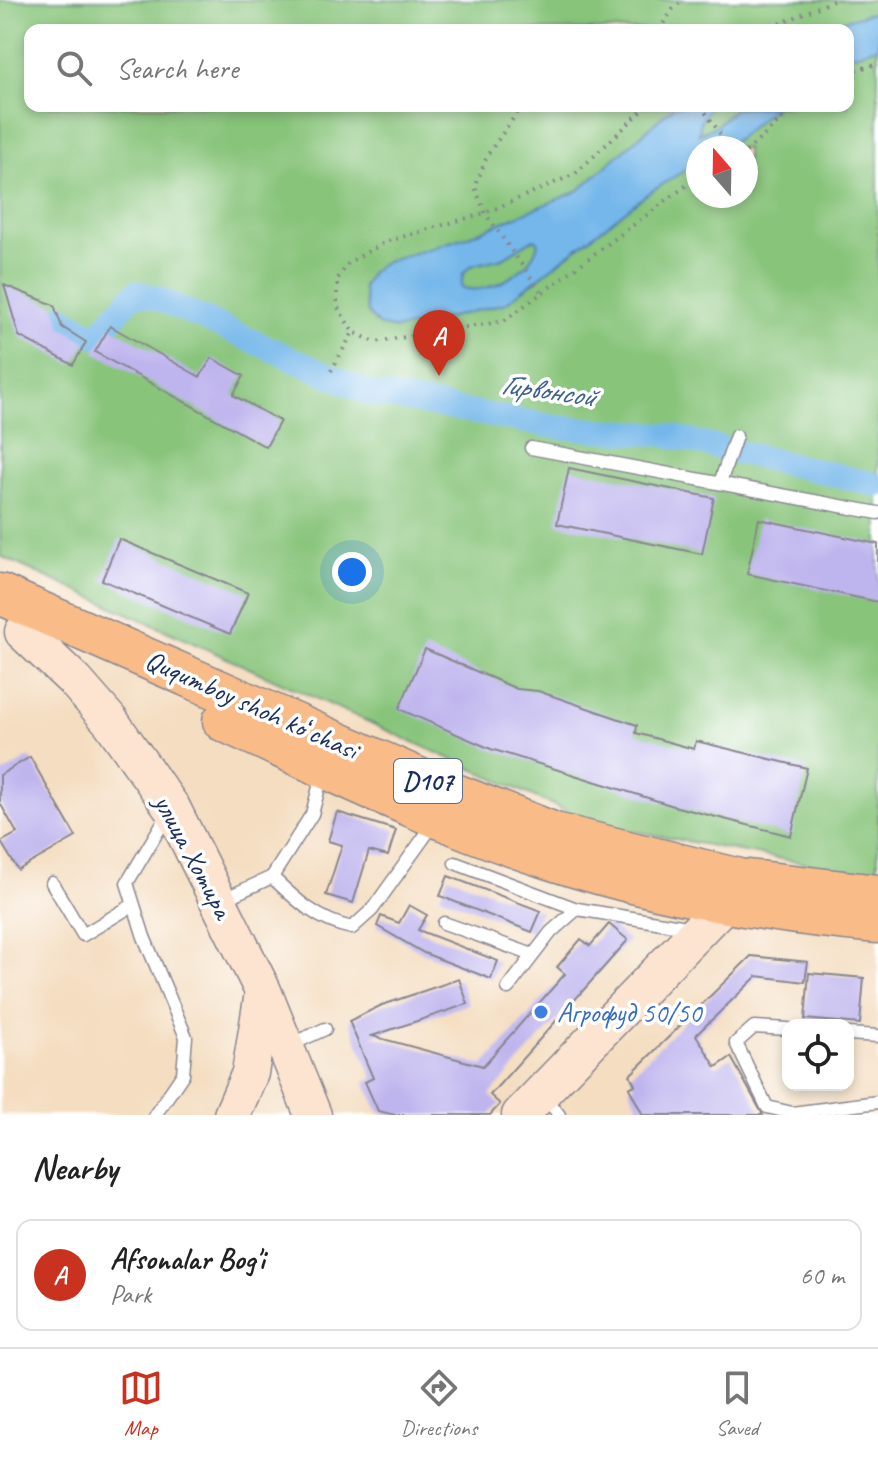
<!DOCTYPE html>
<meta charset="utf-8">
<style>
body{margin:0;font-family:Caveat,sans-serif;background:#f2f2f2;color:#222}
.controls{position:absolute;right:24px;bottom:24px;display:grid;overflow:hidden;border-radius:16px;box-shadow:0 4px 12px #0003}
.controls button{width:72px;height:72px;display:grid;place-items:center;padding:0;border:0;border-bottom:2px solid #e0e0e0;background:#fff;color:#222;font:40px sans-serif}
.compass{position:absolute;left:686px;top:136px;width:72px;height:72px;border-radius:50%;background:#fff;box-shadow:0 4px 12px #0003;rotate:340deg}
.you{position:absolute;left:352px;top:572px;width:28px;height:28px;margin:-20px;border:6px solid #fff;border-radius:50%;background:#1a73e8;box-shadow:0 0 0 12px #1a73e833}
.badge{display:grid;place-items:center;width:52px;height:52px;border-radius:50%;background:#c8321e;color:#fff;font-size:26px;font-weight:700}
.pin{position:absolute;translate:-50% -66px;filter:drop-shadow(0 2px 4px #0008)}
.pin::after{content:'';position:absolute;top:42px;width:28px;height:24px;background:inherit;clip-path:polygon(0 0,100% 0,50% 100%)}
.list{margin:0;padding:0;list-style:none}
h2{display:flex;justify-content:space-between;align-items:center;height:104px;margin:0;padding:0 32px;font-size:34px}
h2 small{font-size:26px;font-weight:400;color:#767676}
.list li{display:grid;grid-template-columns:52px 1fr auto;gap:24px;align-items:center;box-sizing:border-box;height:112px;margin:0 16px 16px;padding:0 16px;border:2px solid #e0e0e0;border-radius:16px}
.list b{display:block;font-size:30px;white-space:nowrap}
.list p{margin:0;font-size:26px;white-space:nowrap;color:#767676}
.list em{font-size:26px;font-style:normal;color:#767676}
.icon{flex:none;width:44px;height:44px;fill:none;stroke:currentColor;stroke-width:2;stroke-linecap:round;stroke-linejoin:round}
.map{position:relative;flex:none;width:878px;height:1115px;overflow:hidden}
.search{position:absolute;background:#fff;box-shadow:0 4px 12px #0003;left:24px;right:24px;top:24px;height:88px;display:flex;align-items:center;gap:20px;box-sizing:border-box;padding:0 28px;border-radius:16px;color:#767676;font-size:30px}
.sheet{height:232px;background:#fff}
nav{display:flex;justify-content:space-around;align-items:center;box-sizing:border-box;height:112px;border-top:2px solid #e0e0e0;background:#fff;font-size:22px;color:#767676}
nav a{display:grid;justify-items:center;gap:4px}
nav .on{color:#c8321e}
.map>svg:first-child{display:block}
</style>
<div class="map">
<svg width="878" height="1115" viewBox="0 0 878 1115">
<rect width="100%" height="100%" fill="#fff"/>
<filter id="ink" filterUnits="userSpaceOnUse"><feTurbulence type="fractalNoise" baseFrequency=".0125" numOctaves="2"/><feDisplacementMap in="SourceGraphic" scale="16" xChannelSelector="R" yChannelSelector="G"/><feConvolveMatrix kernelMatrix="1 2 1 2 8 2 1 2 1" color-interpolation-filters="sRGB"/></filter>
<filter id="wash" filterUnits="userSpaceOnUse"><feTurbulence type="fractalNoise" baseFrequency=".006" numOctaves="4" result="noise"/><feDisplacementMap in="SourceGraphic" scale="32" xChannelSelector="R" yChannelSelector="G"/><feGaussianBlur stdDeviation="1.8" result="paint"/><feColorMatrix in="noise" values="0 0 0 0 0 0 0 0 0 0 0 0 0 0 0 0 0 1.4 0 .05"/><feComposite in="paint" operator="in"/></filter>
<g filter="url(#wash)">
<rect width="100%" height="100%" fill="#f4ddc0"/>
<path fill="#88c47a" stroke="#527a6c" stroke-width="2" fill-rule="evenodd" d="M 0,0 L 878,0 L 878,877 L 595,824 L 0,556 ZM 30,30 L 848,30 L 848,106 L 30,106 ZM 698,148 L 746,148 L 746,196 L 698,196 Z"/>
<g fill="#74b7ea" stroke="#4873a4" stroke-width="2" fill-rule="evenodd">
<path d="M 878,11 L 878,47 L 848,56 L 848,30 L 808,30 Z"/>
<path d="M 674,106 L 711,106 L 701,121 L 699,134 L 716,126 L 734,109 L 776,106 L 726,148 L 698,148 L 698,162 L 647,194 L 506,303 L 416,326 L 396,329 L 378,325 L 367,312 L 363,286 L 372,271 L 385,262 L 466,237 L 578,191 ZM 534,239 L 538,241 C 536,269 486,298 461,287 L 463,274 L 470,266 L 503,258 Z"/>
</g>
<g fill="none" stroke-linecap="round" stroke-linejoin="round">
<path stroke="#74b7ea" stroke-width="24" d="M 61,316 L 96,337 L 136,292 L 157,298 L 371,394 L 556,427 L 666,435 L 878,485"/>
</g>
<g id="blocks">
<g fill="#bfb5ee">
<path d="M 4,285 L 54,305 L 62,327 L 86,342 L 73,365 L 19,336 Z"/>
<path d="M 110,326 L 200,377 L 212,358 L 244,376 L 233,395 L 280,421 L 266,447 L 95,352 Z"/>
<path d="M 569,468 L 714,498 L 702,554 L 557,524 Z"/>
<path d="M 759,519 L 878,544 L 878,602 L 747,574 Z"/>
<path d="M 119,539 L 248,593 L 230,634 L 102,580 Z"/>
<path d="M 425,649 L 517,689 L 538,691 L 637,725 L 636,733 L 694,749 L 696,741 L 807,768 L 791,836 L 677,807 L 491,749 L 399,709 Z"/>
<path d="M 30,757 L 76,837 L 18,870 L 1,842 L 17,833 L 0,803 L 0,775 Z"/>
<path d="M 337,812 L 396,830 L 388,856 L 369,851 L 353,903 L 326,895 L 342,845 L 328,841 Z"/>
<path d="M 448,876 L 541,911 L 532,932 L 440,896 Z"/>
<path d="M 409,905 L 427,915 L 418,930 L 498,961 L 491,979 L 424,953 L 377,926 L 381,916 L 399,923 Z"/>
<path d="M 609,924 L 628,940 L 490,1095 L 500,1104 L 490,1115 L 395,1115 L 378,1111 L 365,1082 L 373,1078 L 349,1021 L 382,1005 L 459,979 L 468,1004 L 372,1036 L 483,1066 L 565,974 L 557,967 L 581,939 L 590,946 Z"/>
<path d="M 751,956 L 808,962 L 805,982 L 757,976 L 696,1035 L 716,1067 L 731,1057 L 763,1115 L 643,1115 L 629,1088 L 635,1085 L 630,1075 Z"/>
<path d="M 809,973 L 864,978 L 860,1024 L 805,1019 Z"/>
</g>
</g>
</g>
<g filter="url(#ink)">
<use href="#blocks" fill-opacity="0" stroke="#88868f" stroke-width="2"/>
<g fill="none" stroke-linecap="round" stroke-linejoin="round">
<defs>
<g id="lane">
<path d="M 531,448 L 878,513"/>
<path d="M 720,483 L 736,436"/>
<path d="M 455,863 L 577,909 L 693,928"/>
<path d="M 272,877 C 296,900 318,921 352,928 L 372,910 L 435,822"/>
<path d="M 52,883 L 83,935 L 133,905"/>
<path d="M 222,900 L 272,877 L 312,814 L 323,772"/>
<path d="M 444,923 L 533,955"/>
<path d="M 508,988 L 551,932 L 577,909"/>
<path d="M 788,1029 L 754,1027 L 736,1043 L 767,1107 L 792,1113 L 878,1102"/>
<path d="M 848,1034 L 878,1036"/>
<path d="M 288,1046 L 325,1029"/>
<path d="M 544,1095 L 559,1115"/>
<path d="M 155,1115 L 183,1074 L 186,1037 L 144,937 L 127,883 L 168,814"/>
</g>
<g id="secondary">
<path d="M 23,632 L 75,681 L 111,722 L 172,808 L 263,991 L 313,1115"/>
<path d="M 232,1115 L 250,1073 L 263,993"/>
<path d="M 520,1115 L 725,903 L 737,884"/>
</g>
<g id="primary">
<path d="M 0,594 L 453,793 L 555,833 L 740,879 L 878,895"/>
<path d="M 223,721 C 330,770 437,823 549,859 C 656,894 767,913 878,923"/>
</g>
</defs>
<use href="#lane" stroke="#88868f" stroke-width="15"/>
<use href="#secondary" stroke="#88868f" stroke-width="39"/>
<use href="#primary" stroke="#88868f" stroke-width="43"/>
<g stroke="#88868f" stroke-width="4" stroke-dasharray="2 6" stroke-linecap="butt">
<path d="M 659,30 L 673,9 L 684,0"/>
<path d="M 765,30 L 835,0"/>
<path d="M 848,72 L 878,64"/>
<path d="M 522,106 L 488,154 L 475,187 L 485,213 L 541,292"/>
<path d="M 647,106 L 575,174 L 485,213 L 388,241 L 349,262 L 337,280 L 337,306 L 353,332 L 375,342 L 504,321 L 698,177"/>
<path d="M 701,106 L 730,148"/>
<path d="M 746,152 L 796,106"/>
<path d="M 331,371 L 353,332"/>
</g>
<use href="#lane" stroke="#fff" stroke-width="12"/>
<use href="#secondary" stroke="#fde4d0" stroke-width="36"/>
<use href="#primary" stroke="#f9bc89" stroke-width="40"/>
</g>
</g>
<circle fill="#3f7fe0" stroke="#fff" stroke-width="3" cx="541" cy="1012" r="8"/>
<g text-anchor="middle" stroke-width="7" stroke-linejoin="round" paint-order="stroke">
<rect fill="#fff" stroke="#5f6d8e" stroke-width="2" x="394" y="759" width="68" height="44" rx="6"/>
<g font-size="26" font-weight="bold" fill="#1b2f5e">
<text x="428" y="790">D107</text>
</g>
<g font-size="28" fill="#1b2f5e" stroke="#fff">
<text transform="translate(252 704) rotate(24)" y="10">Ququmboy shoh koʻchasi</text>
<text transform="translate(194 856) rotate(62)" y="10">улица Хотира</text>
</g>
<g font-size="28" fill="#366cbe" stroke="#fff" text-anchor="start">
<text x="557" y="1022">Агрофуд 50/50</text>
</g>
<g font-size="30" font-style="italic" fill="#3a5f8f" stroke="#fff">
<text transform="translate(548 390) rotate(8)" y="10">Гирвонсой</text>
</g>
</g>
</svg>
<div class="controls">
<button><svg class="icon" aria-label="locate" viewBox="0 0 24 24"><circle cx="12" cy="12" r="6"/><path d="M12 2v4M12 18v4M2 12h4M18 12h4"/></svg></button>
</div>
<svg class="compass" viewBox="-18 -18 36 36"><path d="M0-13l5 13h-10z" fill="#e53935"/><path d="M0 13l5-13h-10z" fill="#767676"/></svg>
<div class="you"></div>
<div class="pin badge" style="left:439px;top:376px">A</div>
<div class="search"><svg class="icon" aria-label="search" viewBox="0 0 24 24"><circle cx="10" cy="10" r="6"/><path d="M15 15l6 6"/></svg>Search here</div>
</div>
<section class="sheet">
<h2>Nearby<small></small></h2>
<ul class="list">
<li><span class="badge">A</span><div><b>Afsonalar Bog'i</b><p>Park</p></div><em>60 m</em></li>
</ul>
</section>
<nav>
<a class="on"><svg class="icon" aria-label="map" viewBox="0 0 24 24"><path d="M3 6l6-2 6 2 6-2v14l-6 2-6-2-6 2zM9 4v14M15 6v14"/></svg>Map</a>
<a><svg class="icon" aria-label="directions" viewBox="0 0 24 24"><path d="M12 3l9 9-9 9-9-9zM9 14v-3h6M13 9l2 2-2 2"/></svg>Directions</a>
<a><svg class="icon" aria-label="saved" viewBox="0 0 24 24"><path d="M7 4h10v16l-5-4-5 4z"/></svg>Saved</a>
</nav>
